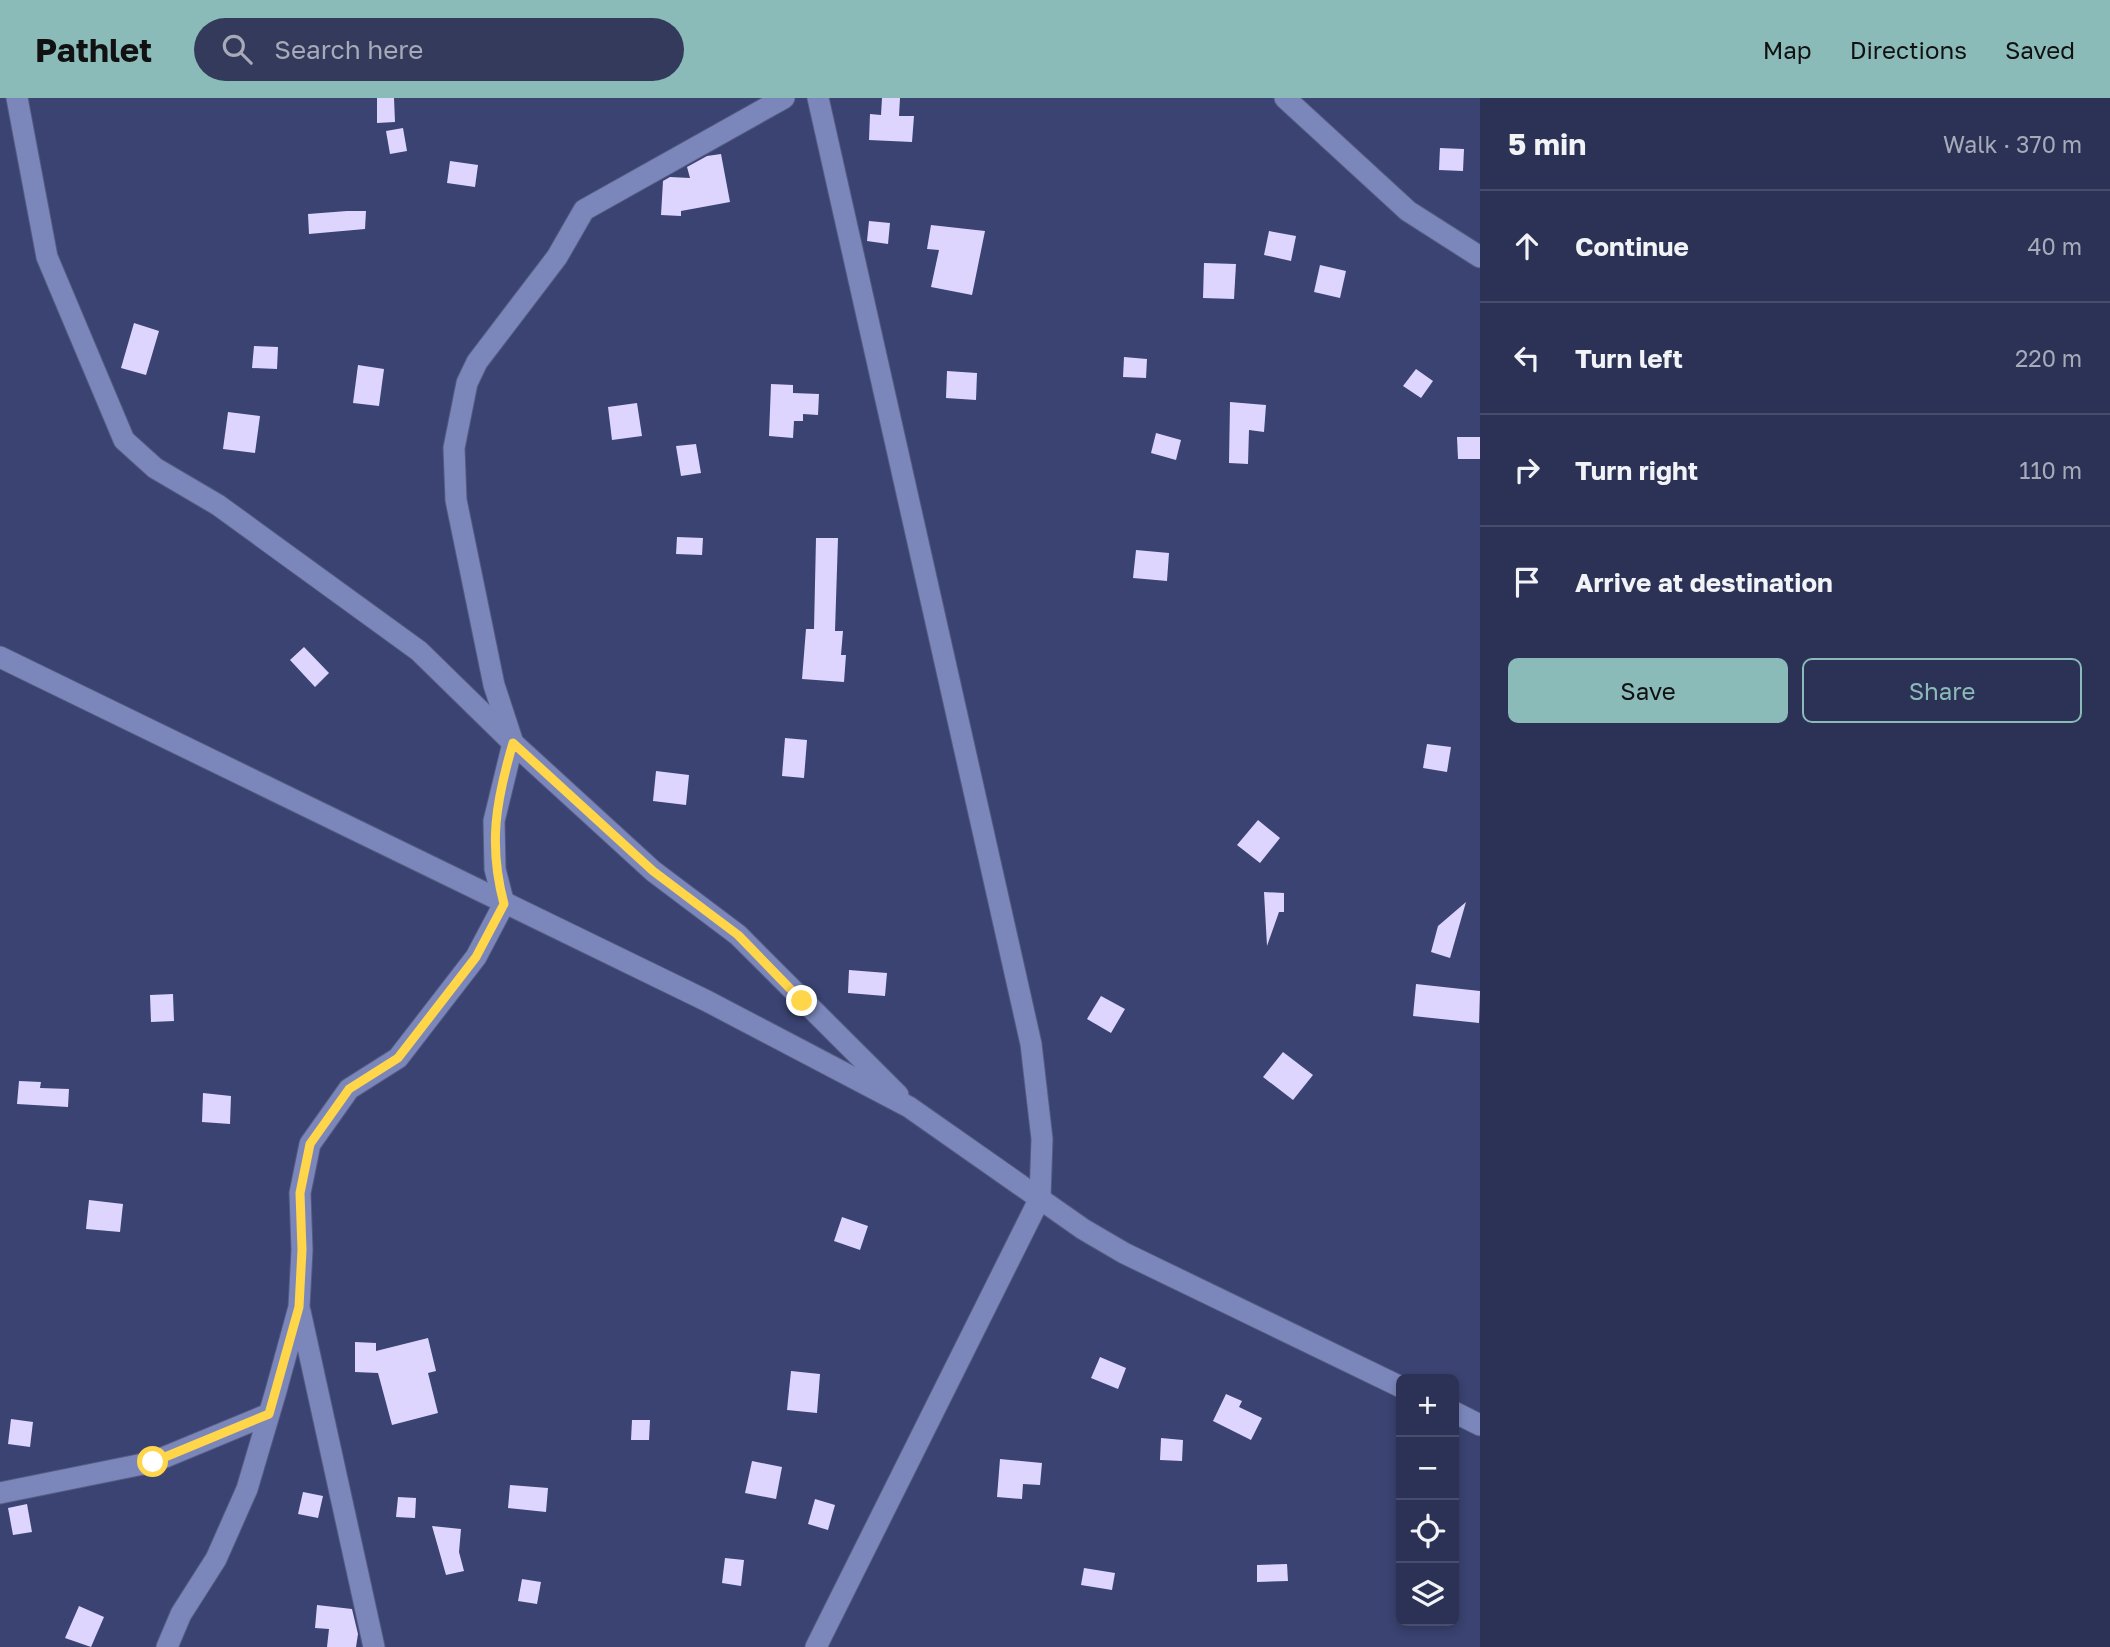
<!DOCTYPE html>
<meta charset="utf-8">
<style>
body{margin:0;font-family:"Golos Text",sans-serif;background:#343a5b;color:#f1f3f6}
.controls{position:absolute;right:21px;bottom:21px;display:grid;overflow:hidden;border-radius:10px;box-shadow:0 4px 10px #0003}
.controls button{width:63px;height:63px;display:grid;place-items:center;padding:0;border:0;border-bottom:2px solid #484d6c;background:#2c3255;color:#f1f3f6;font:35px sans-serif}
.stop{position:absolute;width:21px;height:21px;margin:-16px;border:5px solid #ffd54a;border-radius:50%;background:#fff}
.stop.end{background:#ffd54a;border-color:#fff;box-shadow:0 2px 7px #0008}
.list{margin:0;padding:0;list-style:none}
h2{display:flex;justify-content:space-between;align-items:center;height:91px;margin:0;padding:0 28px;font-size:30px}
h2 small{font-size:23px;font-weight:400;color:#a6aab9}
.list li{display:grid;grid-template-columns:46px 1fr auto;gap:21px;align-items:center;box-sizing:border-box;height:112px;padding:0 28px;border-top:2px solid #484d6c}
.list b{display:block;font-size:26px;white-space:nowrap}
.list em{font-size:23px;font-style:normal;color:#a6aab9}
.actions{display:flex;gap:14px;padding:21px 28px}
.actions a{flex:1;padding:16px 0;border:2px solid #8bbbb9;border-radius:10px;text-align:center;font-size:24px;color:#8bbbb9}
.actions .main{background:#8bbbb9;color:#111}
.icon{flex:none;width:38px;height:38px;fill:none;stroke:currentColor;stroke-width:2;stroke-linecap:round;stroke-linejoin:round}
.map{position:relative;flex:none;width:1480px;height:1549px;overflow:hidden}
header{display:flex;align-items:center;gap:42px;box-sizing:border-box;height:98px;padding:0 35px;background:#8bbbb9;color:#111}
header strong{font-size:33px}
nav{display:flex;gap:38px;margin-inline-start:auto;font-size:24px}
.search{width:490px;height:63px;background:#343a5b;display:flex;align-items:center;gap:18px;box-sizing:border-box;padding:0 24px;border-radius:38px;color:#a6aab9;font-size:26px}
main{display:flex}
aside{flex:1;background:#2c3255}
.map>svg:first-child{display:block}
</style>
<header>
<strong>Pathlet</strong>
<div class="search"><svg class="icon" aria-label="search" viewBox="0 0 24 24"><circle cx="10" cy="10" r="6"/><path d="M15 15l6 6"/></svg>Search here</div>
<nav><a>Map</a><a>Directions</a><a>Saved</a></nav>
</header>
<main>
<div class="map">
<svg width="1480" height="1549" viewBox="0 0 1480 1549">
<rect width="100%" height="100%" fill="#3a4371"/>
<g fill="#ddd5fd">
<path d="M 377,0 L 394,0 L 395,24 L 377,25 Z"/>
<path d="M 882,0 L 900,0 L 899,18 L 914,18 L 912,44 L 869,42 L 870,16 L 881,17 Z"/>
<path d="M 403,30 L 407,53 L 390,56 L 386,33 Z"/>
<path d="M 1440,50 L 1464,51 L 1463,73 L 1439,72 Z"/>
<path d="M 721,56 L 730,104 L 681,113 L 681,118 L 661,117 L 663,83 L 670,79 L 690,80 L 687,69 L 707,58 Z"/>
<path d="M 450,63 L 478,67 L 475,89 L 447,85 Z"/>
<path d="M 347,113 L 366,113 L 365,131 L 309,136 L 308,116 Z"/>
<path d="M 869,123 L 890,125 L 888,146 L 867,143 Z"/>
<path d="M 931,127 L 985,133 L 972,197 L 931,189 L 939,152 L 927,151 Z"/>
<path d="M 1269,133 L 1296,138 L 1291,163 L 1264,157 Z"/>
<path d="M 1204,165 L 1236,166 L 1234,201 L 1203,200 Z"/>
<path d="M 1320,167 L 1346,173 L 1340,200 L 1314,194 Z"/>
<path d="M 134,225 L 159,233 L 146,277 L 121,270 Z"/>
<path d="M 254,248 L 278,249 L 277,271 L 252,270 Z"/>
<path d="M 1124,259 L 1147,261 L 1146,280 L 1123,279 Z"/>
<path d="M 358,267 L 384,271 L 379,308 L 353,305 Z"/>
<path d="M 1416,271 L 1433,283 L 1421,300 L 1403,288 Z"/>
<path d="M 947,273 L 977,275 L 976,302 L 946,300 Z"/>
<path d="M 771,286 L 793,287 L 793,295 L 819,296 L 818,317 L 803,316 L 803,323 L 794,323 L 793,340 L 769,338 Z"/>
<path d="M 1230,304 L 1266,307 L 1264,334 L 1249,332 L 1248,366 L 1229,365 Z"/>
<path d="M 637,305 L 642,338 L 612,342 L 608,309 Z"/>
<path d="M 228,314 L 260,318 L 255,355 L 223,351 Z"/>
<path d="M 1156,335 L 1181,342 L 1176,362 L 1151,355 Z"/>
<path d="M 1457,339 L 1480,339 L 1480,361 L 1458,361 Z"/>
<path d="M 696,346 L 701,375 L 681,378 L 676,348 Z"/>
<path d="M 677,439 L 703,440 L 702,457 L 676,456 Z"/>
<path d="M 816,440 L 838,440 L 835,533 L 843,533 L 841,557 L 846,557 L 844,584 L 802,581 L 806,531 L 814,531 Z"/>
<path d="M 1136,452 L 1169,455 L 1167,483 L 1133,480 Z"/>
<path d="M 304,549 L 329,575 L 315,589 L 290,562 Z"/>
<path d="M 785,640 L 807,642 L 804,680 L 782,678 Z"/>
<path d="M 1427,646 L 1451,649 L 1447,674 L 1423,670 Z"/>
<path d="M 656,673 L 689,677 L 686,707 L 653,703 Z"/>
<path d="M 1258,722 L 1280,740 L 1260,765 L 1237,747 Z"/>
<path d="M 1264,794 L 1284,795 L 1284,814 L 1279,814 L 1267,848 Z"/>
<path d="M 1466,804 L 1450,860 L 1431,854 L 1438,828 Z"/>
<path d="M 849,872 L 887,875 L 885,898 L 848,895 Z"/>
<path d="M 1416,886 L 1480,893 L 1479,925 L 1413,918 Z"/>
<path d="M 173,896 L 174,923 L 151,924 L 150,897 Z"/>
<path d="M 1101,898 L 1125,911 L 1111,935 L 1087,921 Z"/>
<path d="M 1283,954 L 1313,977 L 1293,1002 L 1263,979 Z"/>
<path d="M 19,983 L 41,984 L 40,990 L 69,991 L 68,1009 L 17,1006 Z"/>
<path d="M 203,995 L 231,998 L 230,1026 L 202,1024 Z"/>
<path d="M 89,1102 L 123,1106 L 120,1134 L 86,1131 Z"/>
<path d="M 842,1119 L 868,1128 L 860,1152 L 834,1143 Z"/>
<path d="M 428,1240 L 436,1273 L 428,1275 L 438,1315 L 392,1327 L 378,1275 L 355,1274 L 355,1244 L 376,1245 L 376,1253 Z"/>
<path d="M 1100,1259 L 1126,1270 L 1118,1291 L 1091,1280 Z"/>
<path d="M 791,1273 L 820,1276 L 817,1315 L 787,1312 Z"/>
<path d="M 1226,1296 L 1242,1303 L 1239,1309 L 1262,1320 L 1251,1342 L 1213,1323 Z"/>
<path d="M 11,1321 L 33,1324 L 30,1349 L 8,1346 Z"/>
<path d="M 632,1322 L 650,1322 L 649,1342 L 631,1342 Z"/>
<path d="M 1161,1340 L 1183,1342 L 1182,1363 L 1160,1362 Z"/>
<path d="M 1000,1361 L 1042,1365 L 1040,1387 L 1023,1386 L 1022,1401 L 997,1399 Z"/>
<path d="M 752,1363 L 782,1369 L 776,1401 L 745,1395 Z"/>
<path d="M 510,1387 L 548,1390 L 546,1414 L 508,1410 Z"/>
<path d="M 303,1394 L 323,1398 L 318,1420 L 298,1416 Z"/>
<path d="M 398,1399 L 416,1400 L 415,1420 L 396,1419 Z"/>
<path d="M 815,1401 L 835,1407 L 828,1432 L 808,1426 Z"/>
<path d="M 27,1406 L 32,1434 L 13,1437 L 8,1410 Z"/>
<path d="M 432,1428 L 461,1431 L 459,1454 L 464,1473 L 446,1477 Z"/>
<path d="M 725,1460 L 744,1462 L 741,1488 L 722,1485 Z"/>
<path d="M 1287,1466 L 1288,1483 L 1257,1484 L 1257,1467 Z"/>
<path d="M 1084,1470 L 1115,1475 L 1112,1492 L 1081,1487 Z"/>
<path d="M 522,1481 L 541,1484 L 537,1506 L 518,1503 Z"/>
<path d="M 317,1507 L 352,1511 L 358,1536 L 356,1549 L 327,1549 L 329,1531 L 315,1530 Z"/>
<path d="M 79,1508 L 104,1519 L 91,1549 L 65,1540 Z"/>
</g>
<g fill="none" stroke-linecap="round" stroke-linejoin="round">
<defs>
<g id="street">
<path d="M 17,0 L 47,159 L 124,342 L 155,370 L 218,407 L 419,553 L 513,645 L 653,773 L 738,837 L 898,997"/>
<path d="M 1285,0 L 1408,113 L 1480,159"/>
<path d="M 0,559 L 707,903 L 909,1009 L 1083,1131 L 1124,1155 L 1401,1289"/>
<path d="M 300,1213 L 374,1549"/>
<path d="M 1454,1314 L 1480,1327"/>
<path d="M 0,1395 L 153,1364 L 269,1316"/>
<path d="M 167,1549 L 181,1516 L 216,1461 L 247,1391 L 276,1293 L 299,1209 L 302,1152 L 300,1095 L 310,1046 L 349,991 L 398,960 L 476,859 L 504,806 L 495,771 L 494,723 L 513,645 L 494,587 L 456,402 L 454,350 L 467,285 L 477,264 L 557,159 L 584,112 L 784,0"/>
<path d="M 816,1549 L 1040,1100 L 1042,1041 L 1031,946 L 818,0"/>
</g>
</defs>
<use href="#street" stroke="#555b80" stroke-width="23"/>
<use href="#street" stroke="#7b87bb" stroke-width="21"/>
</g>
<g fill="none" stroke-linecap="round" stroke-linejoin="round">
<path stroke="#ffd54a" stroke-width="9" d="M 153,1364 L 269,1316 L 299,1209 L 302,1152 L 300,1095 L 310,1046 L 349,991 L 398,960 L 476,859 L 504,806 C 488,746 496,703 513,645 L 653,773 L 738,837 L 802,903"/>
</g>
</svg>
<div class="controls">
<button>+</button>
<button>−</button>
<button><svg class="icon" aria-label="locate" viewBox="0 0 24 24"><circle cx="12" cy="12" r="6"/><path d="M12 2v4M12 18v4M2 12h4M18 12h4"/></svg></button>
<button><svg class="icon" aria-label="layers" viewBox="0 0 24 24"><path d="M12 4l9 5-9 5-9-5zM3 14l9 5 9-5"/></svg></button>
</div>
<div class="stop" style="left:153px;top:1364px"></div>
<div class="stop end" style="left:802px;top:903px"></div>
</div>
<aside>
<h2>5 min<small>Walk · 370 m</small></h2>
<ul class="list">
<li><svg class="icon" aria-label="ahead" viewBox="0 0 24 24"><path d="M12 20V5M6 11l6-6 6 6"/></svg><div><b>Continue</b></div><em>40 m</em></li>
<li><svg class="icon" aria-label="left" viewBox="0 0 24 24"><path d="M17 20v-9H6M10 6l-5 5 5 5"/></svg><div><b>Turn left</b></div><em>220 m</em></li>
<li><svg class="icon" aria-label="right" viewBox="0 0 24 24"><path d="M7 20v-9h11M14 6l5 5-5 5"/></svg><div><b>Turn right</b></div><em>110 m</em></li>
<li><svg class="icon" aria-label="arrive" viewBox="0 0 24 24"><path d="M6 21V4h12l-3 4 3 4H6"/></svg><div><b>Arrive at destination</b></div></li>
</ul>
<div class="actions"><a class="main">Save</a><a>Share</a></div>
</aside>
</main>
